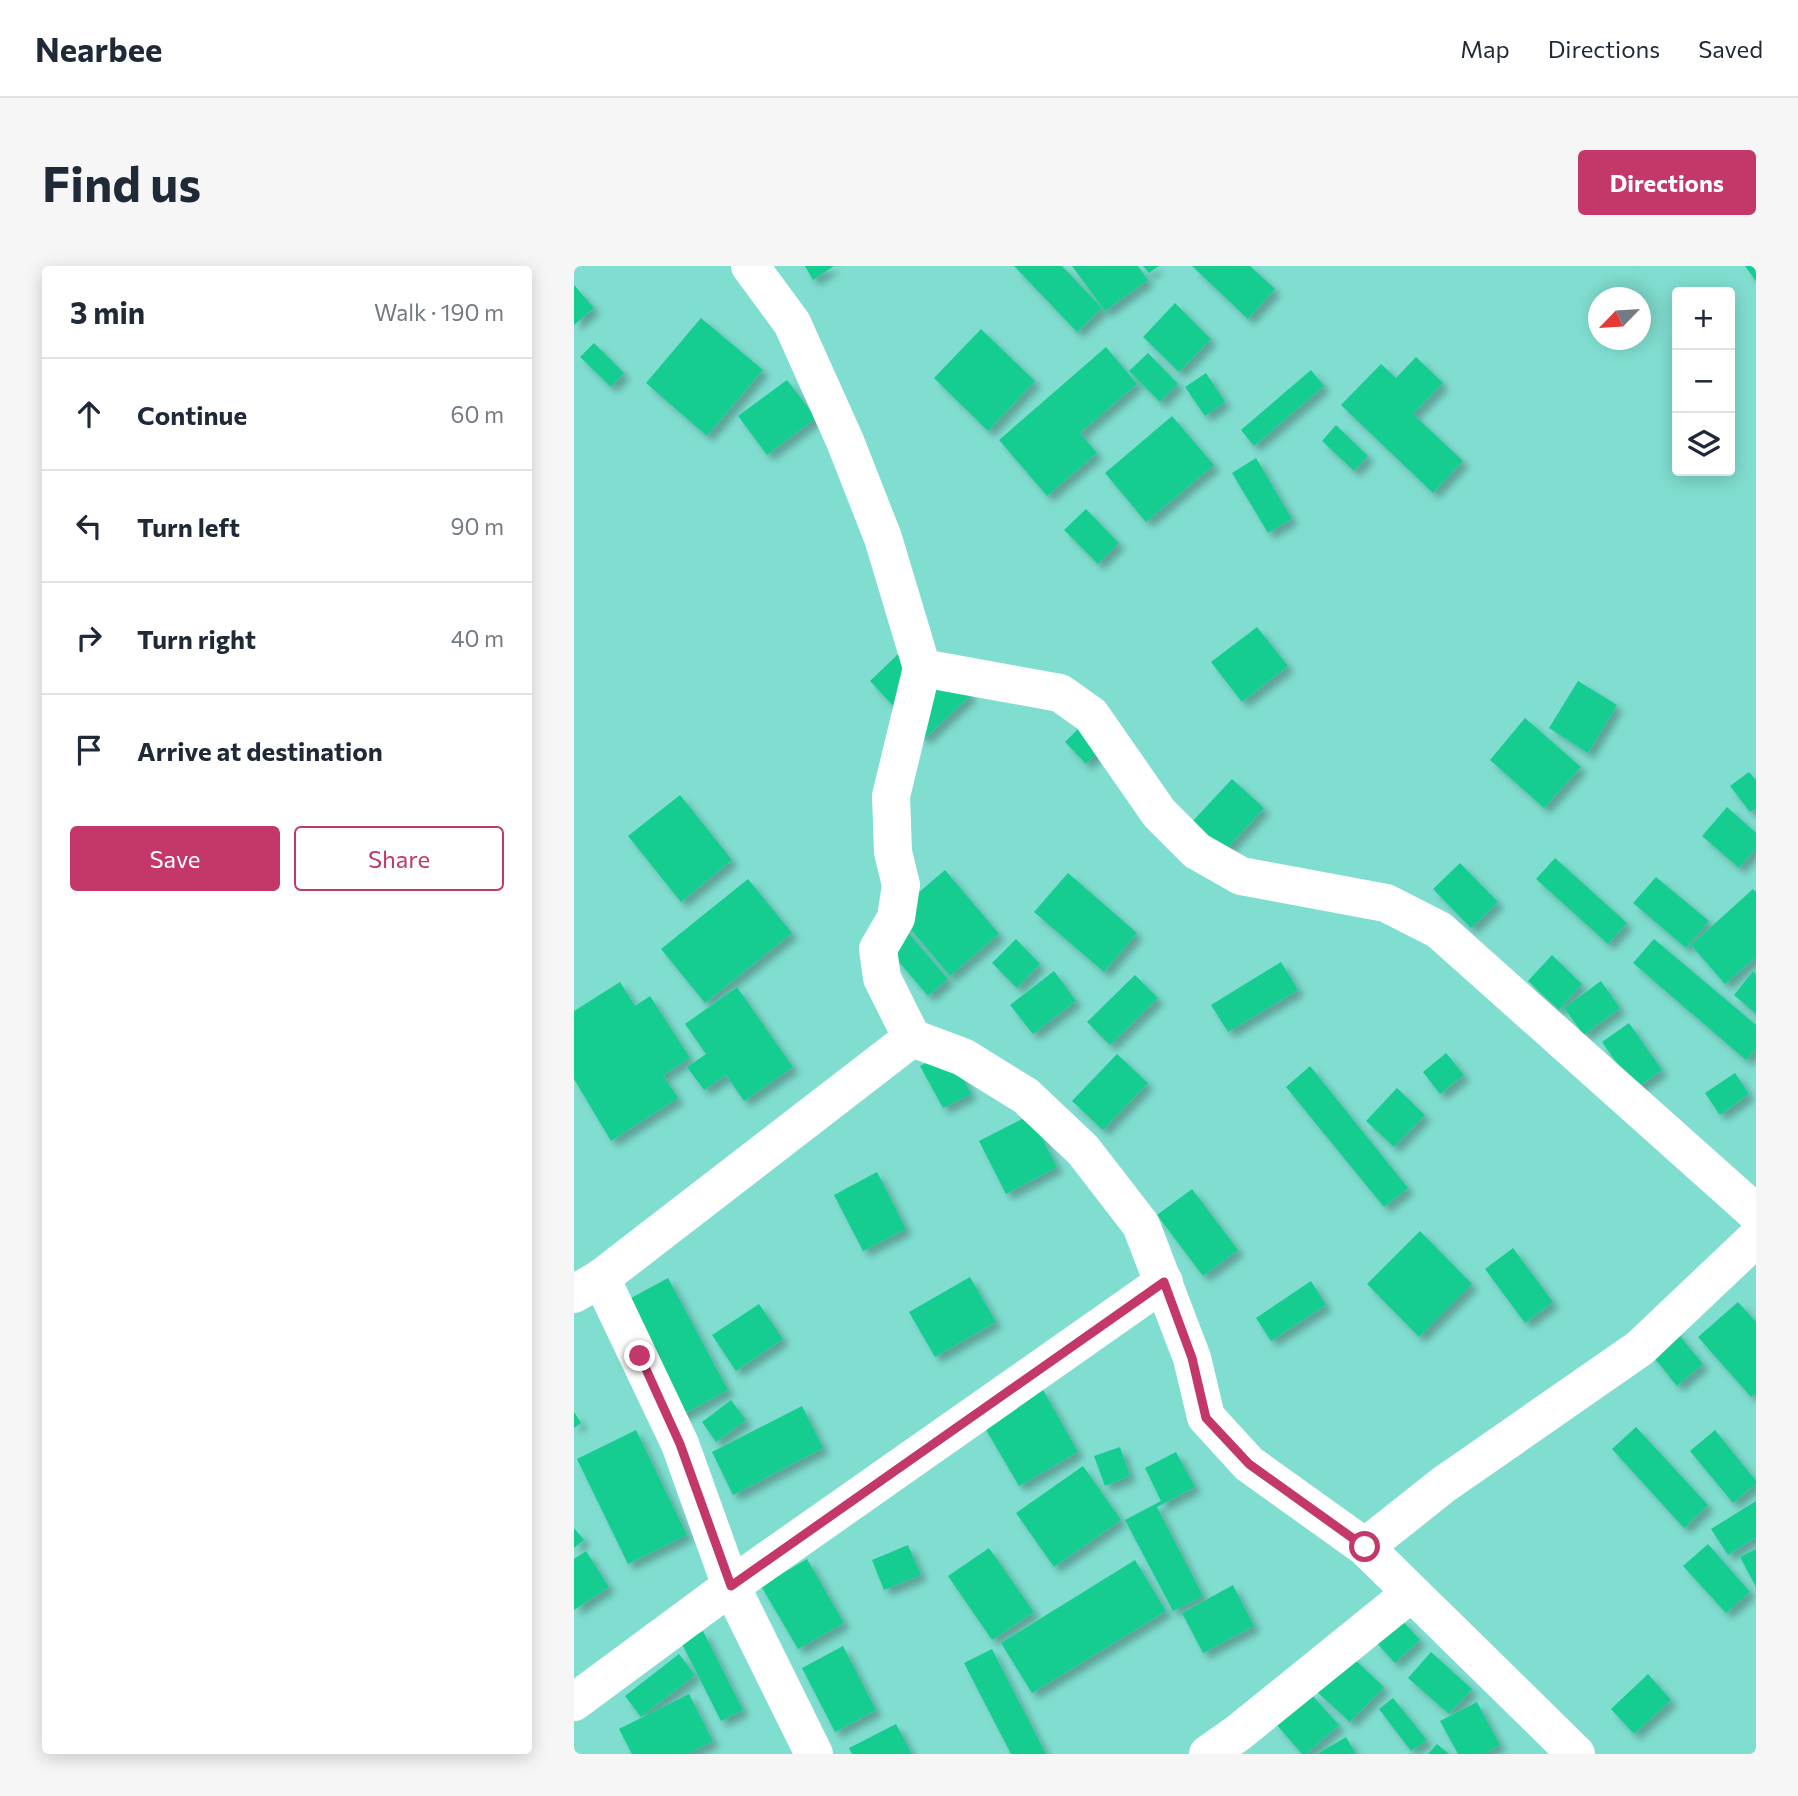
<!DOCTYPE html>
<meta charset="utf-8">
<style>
body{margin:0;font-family:Commissioner,sans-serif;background:#f6f6f7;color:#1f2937}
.controls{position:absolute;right:21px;top:21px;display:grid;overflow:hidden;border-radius:7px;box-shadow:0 4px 18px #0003}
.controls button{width:63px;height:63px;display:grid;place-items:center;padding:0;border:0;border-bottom:2px solid #e0e1e3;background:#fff;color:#1f2937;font:35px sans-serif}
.compass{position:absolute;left:1014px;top:21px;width:63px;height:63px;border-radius:50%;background:#fff;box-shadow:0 4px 18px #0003;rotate:245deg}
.stop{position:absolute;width:21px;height:21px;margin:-16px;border:5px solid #c3376a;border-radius:50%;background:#fff}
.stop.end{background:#c3376a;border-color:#fff;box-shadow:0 2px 7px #0008}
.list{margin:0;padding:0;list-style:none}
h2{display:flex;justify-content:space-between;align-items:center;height:91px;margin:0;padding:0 28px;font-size:30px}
h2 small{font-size:23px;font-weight:400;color:#747a83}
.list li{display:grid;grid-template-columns:46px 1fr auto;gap:21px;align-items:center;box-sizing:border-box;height:112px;padding:0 28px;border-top:2px solid #e0e1e3}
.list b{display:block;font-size:26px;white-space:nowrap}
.list em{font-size:23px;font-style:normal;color:#747a83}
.actions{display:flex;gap:14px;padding:21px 28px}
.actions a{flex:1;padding:16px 0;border:2px solid #c3376a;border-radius:7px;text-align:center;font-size:24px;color:#c3376a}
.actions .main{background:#c3376a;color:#fff}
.icon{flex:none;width:38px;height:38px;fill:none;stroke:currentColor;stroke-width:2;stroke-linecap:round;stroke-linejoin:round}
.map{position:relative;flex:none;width:1182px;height:1488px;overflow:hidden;border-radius:7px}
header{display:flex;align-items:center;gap:42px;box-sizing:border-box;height:98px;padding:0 35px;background:#fff;border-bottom:2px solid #e0e1e3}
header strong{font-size:33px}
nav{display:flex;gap:38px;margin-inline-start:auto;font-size:24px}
.intro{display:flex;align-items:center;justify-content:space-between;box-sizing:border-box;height:168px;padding:0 42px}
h1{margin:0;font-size:49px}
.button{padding:18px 32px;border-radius:7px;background:#c3376a;color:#fff;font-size:24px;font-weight:700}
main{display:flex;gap:42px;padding:0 42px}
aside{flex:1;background:#fff;border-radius:7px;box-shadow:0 4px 18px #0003}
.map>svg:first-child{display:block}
</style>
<header>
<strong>Nearbee</strong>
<nav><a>Map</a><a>Directions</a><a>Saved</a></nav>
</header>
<div class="intro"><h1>Find us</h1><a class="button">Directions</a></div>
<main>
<aside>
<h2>3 min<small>Walk · 190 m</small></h2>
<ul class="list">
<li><svg class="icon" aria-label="ahead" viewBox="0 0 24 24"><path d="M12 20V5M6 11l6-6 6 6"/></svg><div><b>Continue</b></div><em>60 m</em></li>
<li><svg class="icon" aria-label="left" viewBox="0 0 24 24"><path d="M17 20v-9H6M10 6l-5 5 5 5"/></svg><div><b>Turn left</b></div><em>90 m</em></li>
<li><svg class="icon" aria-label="right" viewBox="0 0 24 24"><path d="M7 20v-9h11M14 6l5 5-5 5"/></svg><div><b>Turn right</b></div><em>40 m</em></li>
<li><svg class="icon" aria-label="arrive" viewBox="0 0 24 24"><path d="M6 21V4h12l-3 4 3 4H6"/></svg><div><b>Arrive at destination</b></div></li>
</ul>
<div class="actions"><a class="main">Save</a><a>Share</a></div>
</aside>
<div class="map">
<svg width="1182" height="1488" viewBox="0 0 1182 1488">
<defs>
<filter id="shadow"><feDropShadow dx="6" dy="6" stdDeviation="3.5" flood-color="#0004"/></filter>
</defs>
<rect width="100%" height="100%" fill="#80ded0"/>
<g fill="#15cd91" filter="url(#shadow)">
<path d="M 231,0 L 260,0 L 239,14 Z"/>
<path d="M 440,0 L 488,0 L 528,42 L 503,66 Z"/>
<path d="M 498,0 L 564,0 L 574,14 L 531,45 Z"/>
<path d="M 569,0 L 585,0 L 575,7 Z"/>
<path d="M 618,0 L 676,0 L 701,23 L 674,53 Z"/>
<path d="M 1171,0 L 1182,0 L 1182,15 Z"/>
<path d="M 0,19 L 20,42 L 0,59 Z"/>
<path d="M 601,37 L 637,73 L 605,106 L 569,71 Z"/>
<path d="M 127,52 L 189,104 L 133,170 L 72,117 Z"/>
<path d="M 407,63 L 461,115 L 414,165 L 360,112 Z"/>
<path d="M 20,77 L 50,107 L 37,121 L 6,91 Z"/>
<path d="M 532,81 L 563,118 L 506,167 L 523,187 L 473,230 L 425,174 Z"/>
<path d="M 574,87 L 604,118 L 586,136 L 555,105 Z"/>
<path d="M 842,91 L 869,117 L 839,148 L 889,195 L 859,227 L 767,139 L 807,98 L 822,112 Z"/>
<path d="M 737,104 L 750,120 L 680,180 L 667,164 Z"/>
<path d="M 632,107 L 651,136 L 631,150 L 611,121 Z"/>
<path d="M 213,114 L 242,152 L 193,189 L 164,150 Z"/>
<path d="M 598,150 L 640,199 L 572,256 L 531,207 Z"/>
<path d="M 762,159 L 794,190 L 780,205 L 748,175 Z"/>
<path d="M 682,192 L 718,253 L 694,267 L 658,207 Z"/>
<path d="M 512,243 L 545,277 L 524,298 L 490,264 Z"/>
<path d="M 683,361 L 714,400 L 668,436 L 637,396 Z"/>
<path d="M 343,370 L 397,429 L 350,473 L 296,415 Z"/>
<path d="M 1004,415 L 1043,439 L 1014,487 L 975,462 Z"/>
<path d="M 515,452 L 537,473 L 512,498 L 491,476 Z"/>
<path d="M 951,452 L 1007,501 L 970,542 L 916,494 Z"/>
<path d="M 1175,506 L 1182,514 L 1182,542 L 1176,546 L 1156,520 Z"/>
<path d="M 658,513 L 690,542 L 648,588 L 616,558 Z"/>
<path d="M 106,529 L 158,594 L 107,636 L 54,570 Z"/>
<path d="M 1153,541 L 1182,567 L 1182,582 L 1165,602 L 1128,570 Z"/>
<path d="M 981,592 L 1053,657 L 1034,678 L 962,613 Z"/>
<path d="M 886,597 L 924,636 L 897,662 L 859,623 Z"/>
<path d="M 371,604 L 425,668 L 376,710 L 322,646 Z"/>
<path d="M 494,607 L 563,667 L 530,706 L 460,646 Z"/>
<path d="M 1082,611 L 1135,655 L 1112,682 L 1059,637 Z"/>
<path d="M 174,613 L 218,667 L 131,737 L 87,683 Z"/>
<path d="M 1179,623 L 1182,626 L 1182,691 L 1151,718 L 1117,679 Z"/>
<path d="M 321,651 L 374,713 L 354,730 L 301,668 Z"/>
<path d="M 442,673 L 466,698 L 443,722 L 418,697 Z"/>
<path d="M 1080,673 L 1182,759 L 1182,783 L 1172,794 L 1059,697 Z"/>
<path d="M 978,689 L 1008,718 L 985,744 L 954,715 Z"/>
<path d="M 707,696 L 724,724 L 654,766 L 637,739 Z"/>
<path d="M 480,705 L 502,735 L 459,768 L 436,739 Z"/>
<path d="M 1179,705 L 1182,708 L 1182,748 L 1160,729 Z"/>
<path d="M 561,709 L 584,732 L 536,779 L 513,756 Z"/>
<path d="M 1027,715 L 1046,742 L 1010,769 L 990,742 Z"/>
<path d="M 46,716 L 61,740 L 76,730 L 116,792 L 89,809 L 104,832 L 37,875 L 0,813 L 0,745 Z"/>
<path d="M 163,721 L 219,801 L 170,835 L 152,809 L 130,824 L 113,801 L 132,788 L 111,758 Z"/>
<path d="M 1055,757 L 1088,804 L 1061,823 L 1028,776 Z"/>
<path d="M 374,784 L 397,828 L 369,842 L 346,800 Z"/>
<path d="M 872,787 L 890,809 L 866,828 L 849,806 Z"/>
<path d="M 543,788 L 574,817 L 529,864 L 498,835 Z"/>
<path d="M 736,800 L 834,922 L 810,941 L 712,821 Z"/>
<path d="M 1161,807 L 1175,828 L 1146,849 L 1131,827 Z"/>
<path d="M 823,822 L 851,849 L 820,881 L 792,855 Z"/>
<path d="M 456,849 L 483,901 L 432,928 L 405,875 Z"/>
<path d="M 303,906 L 332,963 L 289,985 L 260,929 Z"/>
<path d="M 618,923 L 664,984 L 629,1010 L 583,949 Z"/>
<path d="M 846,965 L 898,1018 L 845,1071 L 793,1018 Z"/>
<path d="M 939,982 L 979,1036 L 951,1057 L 911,1003 Z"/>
<path d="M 396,1011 L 422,1056 L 361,1091 L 335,1046 Z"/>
<path d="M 94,1012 L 154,1124 L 104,1151 L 44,1039 Z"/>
<path d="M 737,1015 L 752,1039 L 697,1075 L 682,1052 Z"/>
<path d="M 1164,1036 L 1182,1056 L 1182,1126 L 1177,1131 L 1124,1071 Z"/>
<path d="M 185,1038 L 209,1073 L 162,1105 L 138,1069 Z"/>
<path d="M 1095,1057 L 1129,1098 L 1103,1120 L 1069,1078 Z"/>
<path d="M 468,1122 L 504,1186 L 445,1220 L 408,1157 Z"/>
<path d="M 157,1134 L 172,1154 L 142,1176 L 128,1156 Z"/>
<path d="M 228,1140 L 249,1182 L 159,1229 L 138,1186 Z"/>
<path d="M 0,1146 L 7,1157 L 0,1162 Z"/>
<path d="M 1062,1161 L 1134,1239 L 1110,1262 L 1038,1183 Z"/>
<path d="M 62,1164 L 113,1269 L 54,1298 L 3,1193 Z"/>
<path d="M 1141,1164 L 1182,1215 L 1182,1218 L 1159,1237 L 1116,1185 Z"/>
<path d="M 546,1181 L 556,1210 L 531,1220 L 520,1190 Z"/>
<path d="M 602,1186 L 621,1221 L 583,1241 L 629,1330 L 599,1345 L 551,1254 L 587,1235 L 571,1202 Z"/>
<path d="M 509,1200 L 547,1254 L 480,1301 L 442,1247 Z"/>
<path d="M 1182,1235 L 1182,1271 L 1154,1289 L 1137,1263 Z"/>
<path d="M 0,1262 L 10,1274 L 0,1282 Z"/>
<path d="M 1134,1278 L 1176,1326 L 1152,1347 L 1109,1300 Z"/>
<path d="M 334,1279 L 347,1309 L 310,1324 L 298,1294 Z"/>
<path d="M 415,1282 L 460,1346 L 418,1374 L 374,1310 Z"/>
<path d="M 1182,1283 L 1182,1321 L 1166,1291 Z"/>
<path d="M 12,1285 L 35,1321 L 0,1344 L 0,1293 Z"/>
<path d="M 233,1293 L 270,1357 L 224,1383 L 187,1320 Z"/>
<path d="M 561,1294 L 592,1345 L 458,1427 L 427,1377 Z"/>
<path d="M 659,1319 L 680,1360 L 629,1387 L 608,1347 Z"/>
<path d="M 826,1352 L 846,1374 L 821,1397 L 801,1375 Z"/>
<path d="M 129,1365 L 169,1444 L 147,1455 L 107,1376 Z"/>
<path d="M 269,1380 L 302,1444 L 261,1466 L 228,1402 Z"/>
<path d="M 418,1383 L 472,1488 L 437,1488 L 390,1397 Z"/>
<path d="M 857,1386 L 898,1423 L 875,1448 L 834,1412 Z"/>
<path d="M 105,1388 L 121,1409 L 67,1451 L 51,1430 Z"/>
<path d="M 777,1390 L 810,1421 L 776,1456 L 743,1426 Z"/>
<path d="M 1074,1408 L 1097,1434 L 1060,1468 L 1037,1443 Z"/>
<path d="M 736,1427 L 765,1459 L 732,1488 L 728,1488 L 702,1458 Z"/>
<path d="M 115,1428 L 139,1475 L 113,1488 L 58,1488 L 45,1463 Z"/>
<path d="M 819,1432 L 853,1474 L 837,1485 L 805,1443 Z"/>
<path d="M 903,1436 L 926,1479 L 909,1488 L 884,1488 L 866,1455 Z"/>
<path d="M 322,1458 L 338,1488 L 278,1488 L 275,1482 Z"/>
<path d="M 772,1471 L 782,1488 L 743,1488 Z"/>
<path d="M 863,1478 L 875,1488 L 854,1488 Z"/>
</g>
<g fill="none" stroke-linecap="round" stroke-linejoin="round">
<g stroke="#fff" stroke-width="38">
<path d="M 176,0 L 218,57 L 271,175 L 309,272 L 348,402 L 486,427 L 517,449 L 585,547 L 623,585 L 667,610 L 812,637 L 865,664 L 1182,947"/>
<path d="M 348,402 L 317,530 L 319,586 L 327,619 L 322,652 L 304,683 L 308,712 L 338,772 L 389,791 L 452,830 L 509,884 L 567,959 L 618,1092 L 632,1151 L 675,1198 L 791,1281 L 1002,1488"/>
<path d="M 27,1012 L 106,1178 L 157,1320 L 240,1488"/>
<path d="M 0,1028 L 27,1012 L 338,772"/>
<path d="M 791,1281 L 869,1219 L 1066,1082 L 1182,972"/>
<path d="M 0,1436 L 157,1320 L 590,1016"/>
<path d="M 634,1488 L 664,1467 L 837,1327"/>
</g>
</g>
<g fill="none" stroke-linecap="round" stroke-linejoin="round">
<path stroke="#c3376a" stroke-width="9" d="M 66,1090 L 106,1178 L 157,1320 L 590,1016 L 618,1092 L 632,1152 L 675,1198 L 791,1281"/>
</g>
</svg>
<div class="controls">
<button>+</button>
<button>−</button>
<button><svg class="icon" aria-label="layers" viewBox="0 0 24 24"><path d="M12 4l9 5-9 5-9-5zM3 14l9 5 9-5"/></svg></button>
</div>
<svg class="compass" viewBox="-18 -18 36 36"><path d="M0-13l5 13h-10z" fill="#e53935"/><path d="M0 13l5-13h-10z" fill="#747a83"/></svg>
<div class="stop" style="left:791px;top:1281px"></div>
<div class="stop end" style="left:66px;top:1090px"></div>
</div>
</main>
